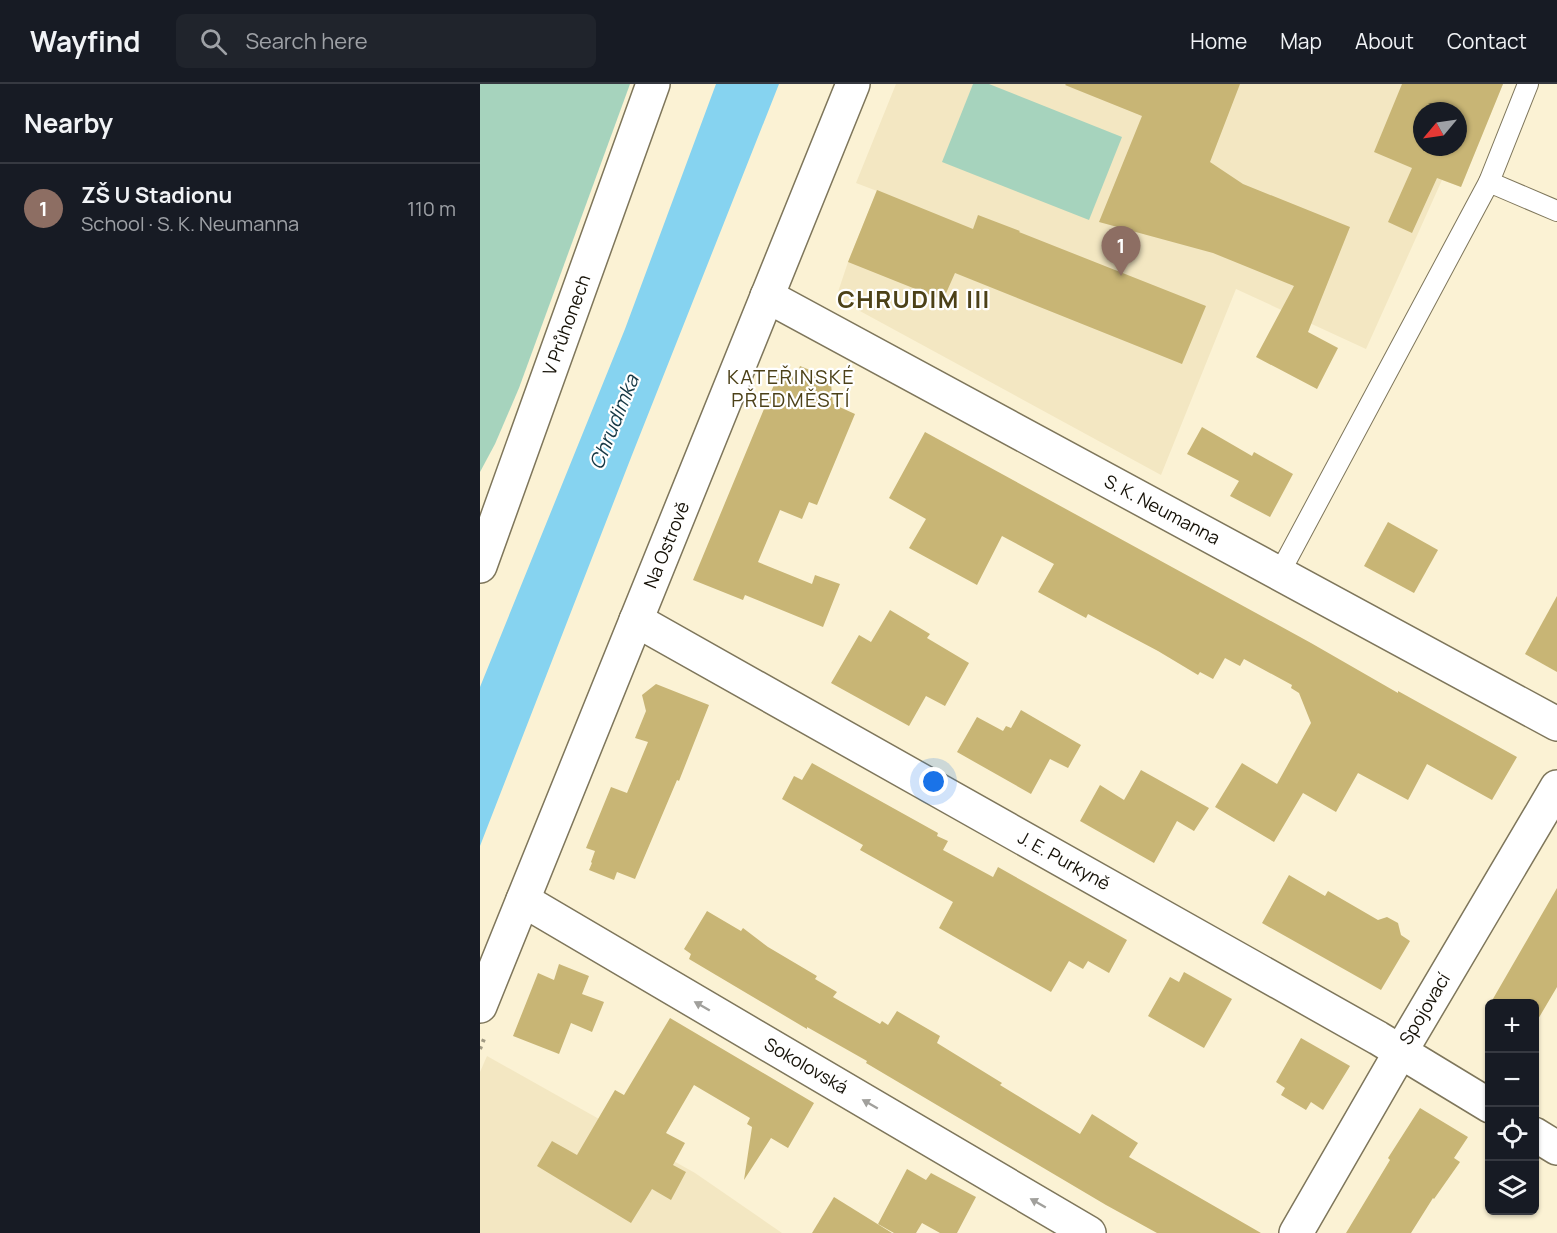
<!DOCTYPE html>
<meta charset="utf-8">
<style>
body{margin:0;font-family:Manrope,sans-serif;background:#20242c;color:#f1f3f6}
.controls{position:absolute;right:18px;bottom:18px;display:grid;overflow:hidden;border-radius:9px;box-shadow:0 2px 4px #0004}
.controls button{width:54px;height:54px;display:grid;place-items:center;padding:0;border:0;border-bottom:2px solid #363941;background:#171b24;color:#f1f3f6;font:30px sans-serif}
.compass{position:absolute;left:933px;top:18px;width:54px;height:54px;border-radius:50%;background:#171b24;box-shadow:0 2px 4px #0004;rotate:241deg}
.you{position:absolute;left:454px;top:698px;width:21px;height:21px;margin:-15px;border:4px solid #fff;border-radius:50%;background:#1a73e8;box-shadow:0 0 0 9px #1a73e833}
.badge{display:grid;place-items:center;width:39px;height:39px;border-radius:50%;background:#927b21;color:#fff;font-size:20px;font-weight:700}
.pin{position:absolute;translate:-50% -50px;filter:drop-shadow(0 2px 3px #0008)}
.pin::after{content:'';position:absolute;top:32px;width:21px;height:18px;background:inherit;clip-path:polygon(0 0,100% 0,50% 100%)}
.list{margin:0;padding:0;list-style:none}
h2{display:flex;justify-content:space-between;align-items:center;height:78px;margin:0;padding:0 24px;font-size:26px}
h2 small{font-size:20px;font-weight:400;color:#9ea1a6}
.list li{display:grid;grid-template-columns:39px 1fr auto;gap:18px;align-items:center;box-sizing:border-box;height:90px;padding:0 24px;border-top:2px solid #363941}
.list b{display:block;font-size:22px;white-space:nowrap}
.list p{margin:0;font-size:20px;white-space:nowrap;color:#9ea1a6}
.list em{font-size:20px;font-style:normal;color:#9ea1a6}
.icon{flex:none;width:33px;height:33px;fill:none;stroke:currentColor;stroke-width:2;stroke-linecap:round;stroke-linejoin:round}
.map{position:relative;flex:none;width:1077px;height:1149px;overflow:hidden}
header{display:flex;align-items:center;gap:36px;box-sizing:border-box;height:84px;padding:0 30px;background:#171b24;border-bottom:2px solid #363941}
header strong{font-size:28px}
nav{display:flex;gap:33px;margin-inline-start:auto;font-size:21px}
.search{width:420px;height:54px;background:#20242c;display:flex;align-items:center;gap:15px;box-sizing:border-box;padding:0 21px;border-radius:9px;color:#9ea1a6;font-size:22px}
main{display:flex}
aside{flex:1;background:#171b24}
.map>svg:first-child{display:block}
</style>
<header>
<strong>Wayfind</strong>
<div class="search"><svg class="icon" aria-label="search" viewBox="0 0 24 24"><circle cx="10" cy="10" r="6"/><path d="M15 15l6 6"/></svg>Search here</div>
<nav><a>Home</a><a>Map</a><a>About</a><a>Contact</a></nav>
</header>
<main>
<aside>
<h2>Nearby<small></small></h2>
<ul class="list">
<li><span class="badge" style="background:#8d6e63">1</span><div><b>ZŠ U Stadionu</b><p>School · S. K. Neumanna</p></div><em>110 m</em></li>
</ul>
</aside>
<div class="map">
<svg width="1077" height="1149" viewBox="0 0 1077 1149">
<rect width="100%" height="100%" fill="#fbf2d4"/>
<g fill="#f3e7c2" fill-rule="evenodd">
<path d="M 416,0 L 1023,0 L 981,103 L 962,96 L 886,265 L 756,205 L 681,391 L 356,214 L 368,178 L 397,107 L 376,99 ZM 942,27 L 978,27 L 978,63 L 942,63 Z"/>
<path d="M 7,972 L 215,1089 L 302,1149 L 0,1149 L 0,988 Z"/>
</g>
<g fill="#a6d3bd">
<path d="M 0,0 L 150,0 L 39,304 L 15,360 L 0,388 Z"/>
<path d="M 493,0 L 509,0 L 642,53 L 609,136 L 462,78 Z"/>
</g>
<path fill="#86d3f0" d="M 236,0 L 299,0 L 152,371 L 0,762 L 0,603 L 145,245 Z"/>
<g fill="#c8b575" fill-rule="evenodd">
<path d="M 586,0 L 760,0 L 730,78 L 763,100 L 870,143 L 828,248 L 858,264 L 837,305 L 776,273 L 814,202 L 733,169 L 619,138 L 662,32 L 585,1 Z"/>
<path d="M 922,0 L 1023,0 L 981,103 L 957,94 L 932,149 L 908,138 L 932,84 L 894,68 ZM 942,27 L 978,27 L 978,63 L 942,63 Z"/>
<path d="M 397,106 L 493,145 L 498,131 L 540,147 L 539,148 L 726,222 L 702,280 L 475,189 L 463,216 L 368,178 Z"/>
<path d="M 320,282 L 347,293 L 351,300 L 353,320 L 375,330 L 337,421 L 329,418 L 322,435 L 300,426 L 278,478 L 332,500 L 335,491 L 360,500 L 343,543 L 265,511 L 263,516 L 213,496 L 301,284 L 317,290 Z"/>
<path d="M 722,343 L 772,372 L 774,368 L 813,390 L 790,433 L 750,412 L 759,397 L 707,370 Z"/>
<path d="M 445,348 L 831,559 L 918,609 L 918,607 L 1037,673 L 1012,716 L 947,680 L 928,716 L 878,689 L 856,728 L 823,709 L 794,758 L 735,723 L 762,679 L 797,700 L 831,639 L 819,609 L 811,604 L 812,601 L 764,575 L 760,582 L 745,574 L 733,595 L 720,588 L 718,591 L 678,567 L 608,530 L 606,534 L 558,508 L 574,480 L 522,452 L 497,501 L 429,464 L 446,435 L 409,414 Z"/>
<path d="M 908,438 L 958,466 L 934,509 L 884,482 Z"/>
<path d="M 1077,512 L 1077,588 L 1045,570 Z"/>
<path d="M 410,526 L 450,550 L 447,554 L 489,579 L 465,622 L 446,612 L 429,642 L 351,599 L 379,551 L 391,558 Z"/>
<path d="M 176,600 L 229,621 L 199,697 L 197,696 L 155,795 L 137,788 L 134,796 L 109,786 L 112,779 L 111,778 L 115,767 L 106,764 L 131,703 L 147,709 L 168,658 L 155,654 L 166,627 L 162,611 Z"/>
<path d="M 541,626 L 601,661 L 588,684 L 570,675 L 551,710 L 477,668 L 497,633 L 523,647 L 526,642 L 531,644 Z"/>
<path d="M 332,679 L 458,749 L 457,752 L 468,757 L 463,766 L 513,793 L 518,783 L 647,856 L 629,889 L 608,877 L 603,885 L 589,877 L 571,908 L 459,844 L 473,818 L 380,766 L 383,761 L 302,715 L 314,692 L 322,696 Z"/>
<path d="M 661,686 L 729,724 L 714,747 L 697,737 L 674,779 L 600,737 L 620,701 L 644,716 Z"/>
<path d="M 809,791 L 845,812 L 848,807 L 898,836 L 907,833 L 918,839 L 921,851 L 930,857 L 901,906 L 782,839 Z"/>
<path d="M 1077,804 L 1077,903 L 1054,942 L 1054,920 L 1010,920 Z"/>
<path d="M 227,827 L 261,847 L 263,844 L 288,863 L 337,892 L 335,895 L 357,908 L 353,913 L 400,940 L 402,937 L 408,941 L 417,927 L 460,952 L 457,959 L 522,999 L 520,1001 L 600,1050 L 612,1030 L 658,1059 L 649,1073 L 781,1149 L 677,1149 L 626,1121 L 386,979 L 387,977 L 327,943 L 327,945 L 209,875 L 211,870 L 204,865 Z"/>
<path d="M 79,880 L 109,892 L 102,910 L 124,918 L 112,948 L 91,939 L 79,970 L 33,952 L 58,889 L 74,896 Z"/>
<path d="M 704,888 L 752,915 L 724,964 L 668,932 L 690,893 L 699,898 Z"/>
<path d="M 190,934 L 334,1019 L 308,1064 L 291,1054 L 264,1096 L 272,1043 L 267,1040 L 270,1034 L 214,1001 L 186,1049 L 205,1059 L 193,1081 L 206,1088 L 191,1116 L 172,1105 L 151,1139 L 57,1082 L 72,1057 L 97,1071 L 135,1006 L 144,1011 Z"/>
<path d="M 821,954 L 870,982 L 843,1026 L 831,1018 L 826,1026 L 801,1011 L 805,1004 L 796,998 Z"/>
<path d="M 940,1024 L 988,1053 L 974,1074 L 980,1078 L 954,1115 L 953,1114 L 931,1149 L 866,1149 L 910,1076 L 908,1074 Z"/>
<path d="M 427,1085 L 446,1096 L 451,1089 L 496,1113 L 477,1149 L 460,1149 L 442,1139 L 436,1149 L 414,1149 L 398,1140 Z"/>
<path d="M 354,1113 L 412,1149 L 332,1149 Z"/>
</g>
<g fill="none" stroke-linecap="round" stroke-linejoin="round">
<defs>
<g id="service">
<path d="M 1009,98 L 1048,0"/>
<path d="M 799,490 L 1009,98 L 1077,127"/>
</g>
<g id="minor">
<path d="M 287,212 L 1077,640"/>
<path d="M 0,482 L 173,0"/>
<path d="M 156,536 L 898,954 L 1010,1022"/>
<path d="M 43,816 L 609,1149"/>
<path d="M 0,922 L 373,0"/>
<path d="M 1054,1050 L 1077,1064"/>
<path d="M 816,1149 L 921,967 L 1077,703"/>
</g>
</defs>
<use href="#service" stroke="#7e765b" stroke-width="22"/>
<use href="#minor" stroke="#7e765b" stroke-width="36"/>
<path stroke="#a19a84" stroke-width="4" stroke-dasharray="3 4.5" stroke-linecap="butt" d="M 0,965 L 4,955"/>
<use href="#service" stroke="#fff" stroke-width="20"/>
<use href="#minor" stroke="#fff" stroke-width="33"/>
</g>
<defs><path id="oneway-solid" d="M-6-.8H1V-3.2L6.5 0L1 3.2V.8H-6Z" transform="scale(1.5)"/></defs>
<g fill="#a1a09c">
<use href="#oneway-solid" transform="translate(222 922) rotate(-150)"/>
<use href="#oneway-solid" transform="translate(390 1020) rotate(-150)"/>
<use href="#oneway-solid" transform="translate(558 1119) rotate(-150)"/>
</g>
<g text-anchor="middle" stroke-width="4.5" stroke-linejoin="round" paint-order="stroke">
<g font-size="18" fill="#151107" stroke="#fff">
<text transform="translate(87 241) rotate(-70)" y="6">V Průhonech</text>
<text transform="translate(682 426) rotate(28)" y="6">S. K. Neumanna</text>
<text transform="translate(187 461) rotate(-68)" y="6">Na Ostrově</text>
<text transform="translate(584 777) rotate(29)" y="6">J. E. Purkyně</text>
<text transform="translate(945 925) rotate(-59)" y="6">Spojovací</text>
<text transform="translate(326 982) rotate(30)" y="6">Sokolovská</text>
</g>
<g font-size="20" letter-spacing="1.5" fill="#4c4118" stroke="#fff">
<text x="311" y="300">KATEŘINSKÉ<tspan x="311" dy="23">PŘEDMĚSTÍ</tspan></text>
</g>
<g font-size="20" font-style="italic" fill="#153845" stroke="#fff">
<text transform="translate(134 338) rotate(-68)" y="7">Chrudimka</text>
</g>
<g font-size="24" font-weight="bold" letter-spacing="1.5" fill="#4c4118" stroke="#fff">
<text x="434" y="224">CHRUDIM III</text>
</g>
</g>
</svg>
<div class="controls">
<button>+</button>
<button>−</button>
<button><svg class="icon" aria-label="locate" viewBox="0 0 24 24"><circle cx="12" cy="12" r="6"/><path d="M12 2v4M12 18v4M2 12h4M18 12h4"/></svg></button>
<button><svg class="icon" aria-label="layers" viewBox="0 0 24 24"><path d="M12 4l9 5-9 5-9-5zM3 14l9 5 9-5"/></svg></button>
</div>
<svg class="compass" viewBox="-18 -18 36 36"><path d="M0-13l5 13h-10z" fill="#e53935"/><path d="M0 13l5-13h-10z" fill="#9ea1a6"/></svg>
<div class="you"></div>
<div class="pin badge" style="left:641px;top:192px;background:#8d6e63">1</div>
</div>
</main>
